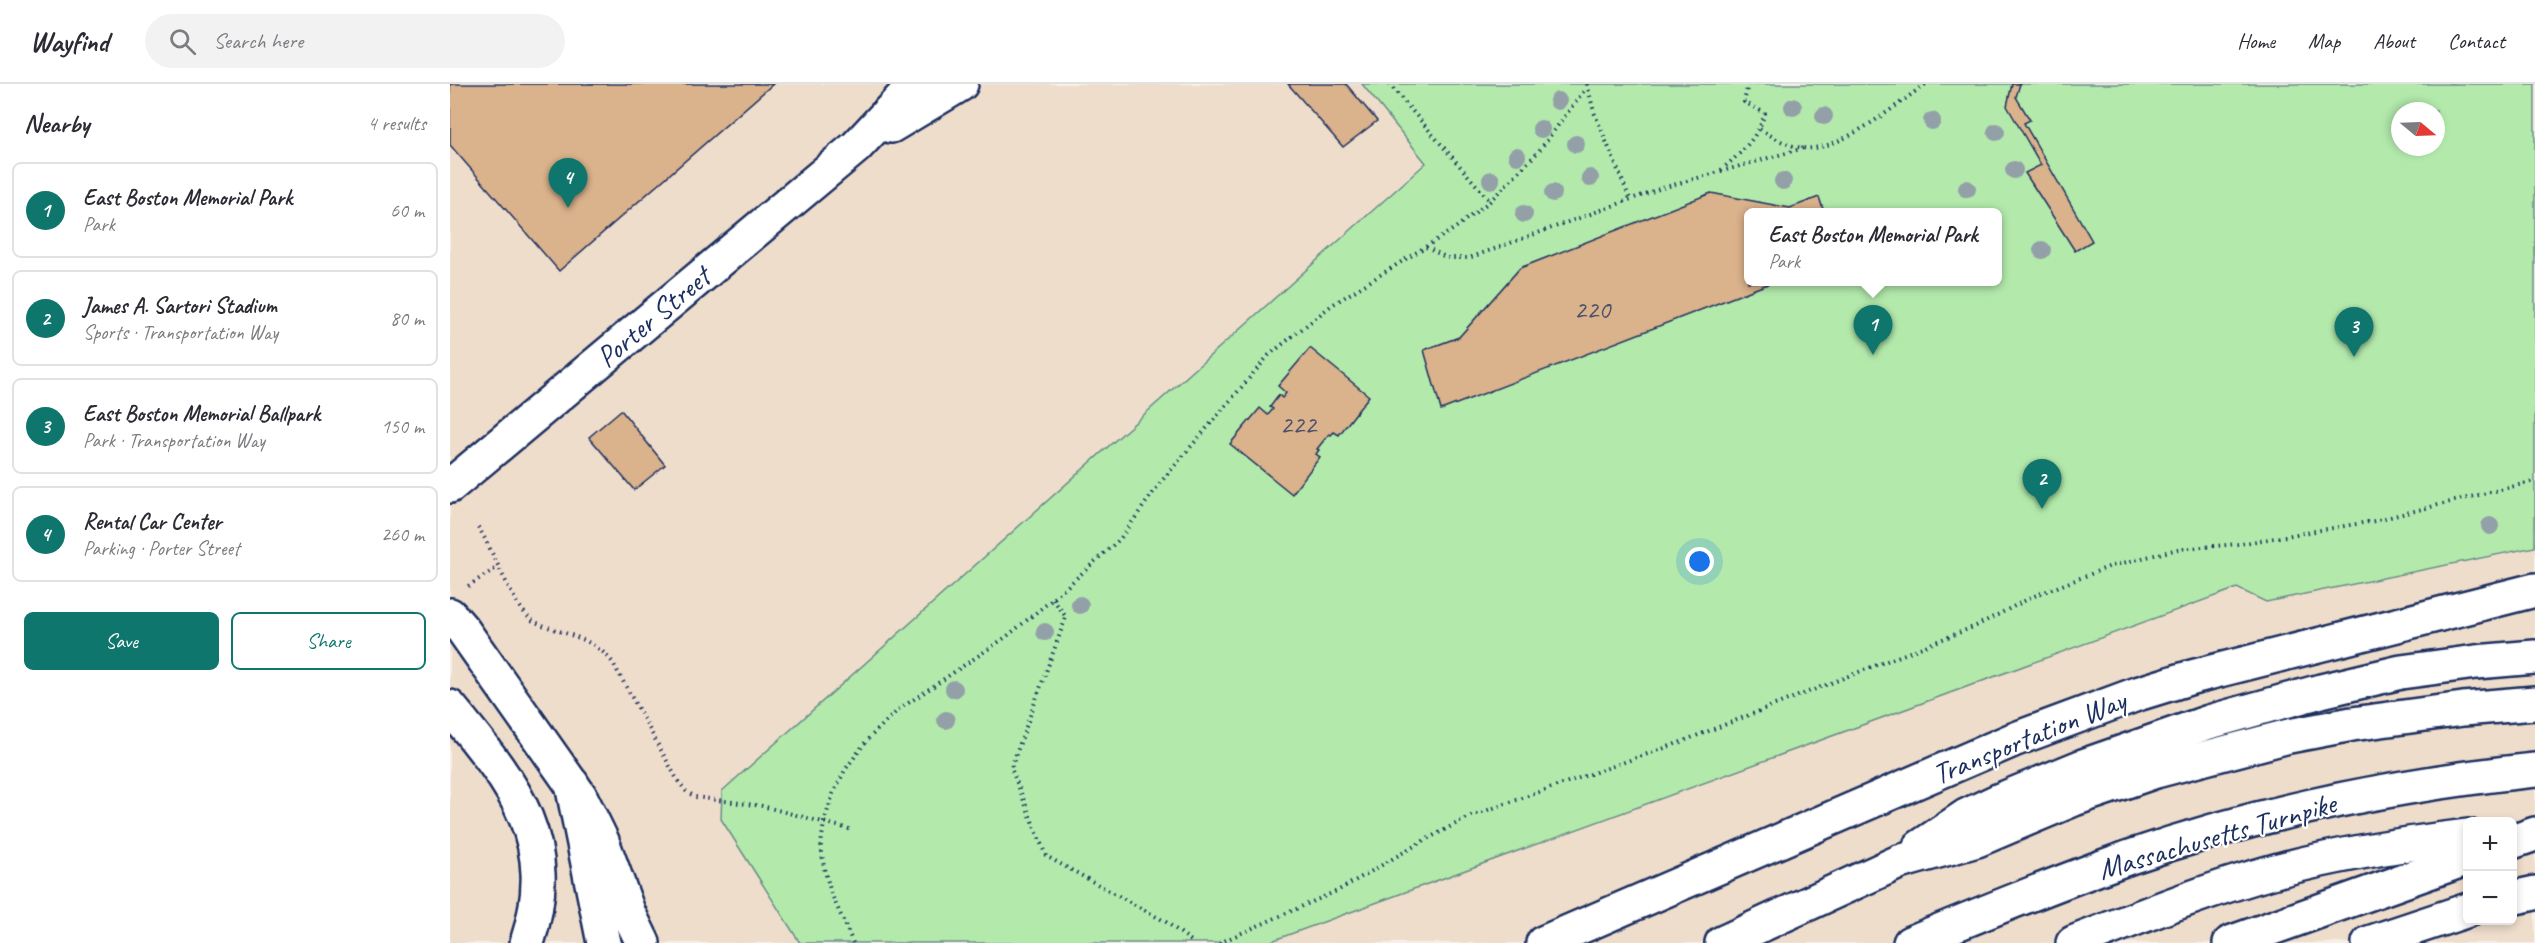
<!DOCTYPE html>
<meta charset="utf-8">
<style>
body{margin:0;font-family:Caveat,sans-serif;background:#f2f2f3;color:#2b2b33}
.controls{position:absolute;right:18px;bottom:18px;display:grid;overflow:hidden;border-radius:9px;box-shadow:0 3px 9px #0003}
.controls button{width:54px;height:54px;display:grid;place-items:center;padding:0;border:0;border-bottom:2px solid #e1e1e2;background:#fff;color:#2b2b33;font:30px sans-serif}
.compass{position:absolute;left:1941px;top:18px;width:54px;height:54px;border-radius:50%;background:#fff;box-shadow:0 3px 9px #0003;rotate:109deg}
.you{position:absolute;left:1250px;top:478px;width:21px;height:21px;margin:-15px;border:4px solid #fff;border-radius:50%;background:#1a73e8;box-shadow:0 0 0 9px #1a73e833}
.badge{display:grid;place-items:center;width:39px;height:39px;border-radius:50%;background:#0f766e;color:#fff;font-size:20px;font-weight:700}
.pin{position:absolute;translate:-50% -50px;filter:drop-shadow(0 2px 3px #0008)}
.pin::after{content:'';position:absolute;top:32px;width:21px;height:18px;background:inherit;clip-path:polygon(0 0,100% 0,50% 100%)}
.popup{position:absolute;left:1294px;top:124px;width:258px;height:78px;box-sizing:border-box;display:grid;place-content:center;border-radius:9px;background:#fff;filter:drop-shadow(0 2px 4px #0005);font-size:20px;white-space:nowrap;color:#7c7c81}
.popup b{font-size:22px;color:#2b2b33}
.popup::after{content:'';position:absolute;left:50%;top:100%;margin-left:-12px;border:12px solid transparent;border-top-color:#fff}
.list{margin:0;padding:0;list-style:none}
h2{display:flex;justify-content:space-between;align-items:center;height:78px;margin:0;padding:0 24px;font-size:26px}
h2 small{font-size:20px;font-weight:400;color:#7c7c81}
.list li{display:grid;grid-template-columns:39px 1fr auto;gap:18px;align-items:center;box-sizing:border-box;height:96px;margin:0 12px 12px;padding:0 12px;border:2px solid #e1e1e2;border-radius:9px}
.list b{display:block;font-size:22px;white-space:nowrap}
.list p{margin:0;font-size:20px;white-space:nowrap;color:#7c7c81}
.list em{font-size:20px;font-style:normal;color:#7c7c81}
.actions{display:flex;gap:12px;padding:18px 24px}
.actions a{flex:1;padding:14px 0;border:2px solid #0f766e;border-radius:9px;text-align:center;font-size:21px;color:#0f766e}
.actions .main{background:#0f766e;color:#fff}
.icon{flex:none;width:33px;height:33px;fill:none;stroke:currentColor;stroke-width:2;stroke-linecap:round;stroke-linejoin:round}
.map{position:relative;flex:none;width:2085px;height:859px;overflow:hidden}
header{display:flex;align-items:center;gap:36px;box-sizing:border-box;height:84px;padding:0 30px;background:#fff;border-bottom:2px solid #e1e1e2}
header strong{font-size:28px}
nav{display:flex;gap:33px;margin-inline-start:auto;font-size:21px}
.search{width:420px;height:54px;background:#f2f2f3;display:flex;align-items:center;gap:15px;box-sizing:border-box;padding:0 21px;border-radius:33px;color:#7c7c81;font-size:22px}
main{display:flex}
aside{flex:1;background:#fff}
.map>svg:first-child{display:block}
</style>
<header>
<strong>Wayfind</strong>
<div class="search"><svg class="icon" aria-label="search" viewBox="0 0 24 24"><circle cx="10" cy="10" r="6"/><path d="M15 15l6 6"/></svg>Search here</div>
<nav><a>Home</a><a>Map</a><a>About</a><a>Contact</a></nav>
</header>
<main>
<aside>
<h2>Nearby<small>4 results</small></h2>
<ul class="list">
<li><span class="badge">1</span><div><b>East Boston Memorial Park</b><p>Park</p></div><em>60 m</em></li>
<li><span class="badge">2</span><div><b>James A. Sartori Stadium</b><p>Sports · Transportation Way</p></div><em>80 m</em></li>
<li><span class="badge">3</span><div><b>East Boston Memorial Ballpark</b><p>Park · Transportation Way</p></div><em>150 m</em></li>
<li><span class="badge">4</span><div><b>Rental Car Center</b><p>Parking · Porter Street</p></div><em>260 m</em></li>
</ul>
<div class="actions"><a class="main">Save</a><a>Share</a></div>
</aside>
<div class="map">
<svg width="2085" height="859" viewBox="0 0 2085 859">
<rect width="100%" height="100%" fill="#f8f0e8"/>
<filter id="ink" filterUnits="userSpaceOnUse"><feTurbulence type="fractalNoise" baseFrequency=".0167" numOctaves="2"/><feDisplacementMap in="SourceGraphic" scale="12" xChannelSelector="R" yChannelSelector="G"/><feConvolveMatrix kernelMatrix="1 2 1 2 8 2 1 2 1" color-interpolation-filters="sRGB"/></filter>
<g filter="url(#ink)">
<g fill="#efddcc" fill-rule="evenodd">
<path d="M 0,0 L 912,0 L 976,78 L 272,707 L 271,736 L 350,859 L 0,859 Z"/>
<path d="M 2085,463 L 2085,859 L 816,859 L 1787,504 L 1816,518 ZM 2018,738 L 2062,738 L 2062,836 L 2018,836 Z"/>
</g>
<path fill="#b3eaac" stroke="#678c85" stroke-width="1.5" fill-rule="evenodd" d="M 912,0 L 2085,0 L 2085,463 L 1816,518 L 1787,504 L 816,859 L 350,859 L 271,735 L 272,707 L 976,79 ZM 1950,27 L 1986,27 L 1986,63 L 1950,63 ZM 1298,128 L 1547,128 L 1547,198 L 1298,198 Z"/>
<g fill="#dab28b" stroke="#1b2f5e" stroke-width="1.5">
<path d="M 0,0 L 323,0 L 109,187 L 0,61 Z"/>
<path d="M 838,0 L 896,0 L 927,37 L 893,63 Z"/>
<path d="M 1562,0 L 1570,0 L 1566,13 L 1580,36 L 1574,39 L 1642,157 L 1625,167 L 1575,89 L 1591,81 L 1557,22 Z"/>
<path d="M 1261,109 L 1340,124 L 1369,113 L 1374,128 L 1298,128 L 1298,198 L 1323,198 L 991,326 L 974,266 L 1009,253 L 1070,184 Z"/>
<path d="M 860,264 L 919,312 L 889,351 L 884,348 L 881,351 L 879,350 L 867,365 L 869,366 L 866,370 L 870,373 L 842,410 L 780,360 L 810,324 L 818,331 L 823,325 L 820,323 L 829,311 L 832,314 L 836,309 L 828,302 Z"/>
<path d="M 171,326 L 215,381 L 184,406 L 139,353 Z"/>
</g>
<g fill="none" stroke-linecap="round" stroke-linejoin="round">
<defs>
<g id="secondary">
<path d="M 441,42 L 511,0"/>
<path d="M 0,402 L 406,63 L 465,0"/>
<path d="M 0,531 L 13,546 L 130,712 L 152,757 L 179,830 L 193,859"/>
<path d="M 1093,859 L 1563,656 L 1687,610 L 1742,593 L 2085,506"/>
</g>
<g id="highway">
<path d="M 0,623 C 62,699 111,755 77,859"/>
<path d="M 122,700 L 154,859"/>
<path d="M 2062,758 L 2085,750"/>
<path d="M 1470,763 L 1516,732 L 1550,716 L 1633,682 L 1759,638 L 1871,607 L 1951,588 L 2026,578 L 2085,573"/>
<path d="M 2062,814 L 2085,809"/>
<path d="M 1272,859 L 1449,778 L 1527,756 L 1624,715 L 1706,687 L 1839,652 L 1902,640 L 2013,625 L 2085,619"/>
<path d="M 1460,859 C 1533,829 1606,799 1680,773 C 1811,728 1948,700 2085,686"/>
<path d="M 1623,859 C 1689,833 1756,806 1825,787 C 1888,770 1952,760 2018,752"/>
<path d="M 1780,859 L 2018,774"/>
<path d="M 1919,859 L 2018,826"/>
</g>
</defs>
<use href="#secondary" stroke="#1b2f5e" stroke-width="38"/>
<use href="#highway" stroke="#1b2f5e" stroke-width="38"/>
<g stroke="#1b2f5e" stroke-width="4" stroke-dasharray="1.5 4.5" stroke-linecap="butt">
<path d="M 939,0 L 1040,117"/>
<path d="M 1137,0 L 1144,28 L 1180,115"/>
<path d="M 1310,45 C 1322,53 1338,62 1353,64 C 1389,69 1447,20 1476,0"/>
<path d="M 1271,86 C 1291,69 1307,55 1315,29 L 1294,18 L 1298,0"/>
<path d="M 976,163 L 997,174 L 1019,174 L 1212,104 L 1354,64"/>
<path d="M 28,443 C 43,465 63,523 82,536 C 88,540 96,542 103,545 C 127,553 147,558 163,579 L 228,697 L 236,707 L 245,713 L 312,722 L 403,746"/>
<path d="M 18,502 L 48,483"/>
<path d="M 603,515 L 616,533 L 561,684 L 596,772 L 716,838 L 744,859"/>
<path d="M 403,859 L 381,809 L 374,784 L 371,761 L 374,738 L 383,710 L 395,686 L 417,656 L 448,626 L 556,553 L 603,515 L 670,455 L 710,399 L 819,271 L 882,221 L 1004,145 L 1040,117 L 1088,68 L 1136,4"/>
<path d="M 769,859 L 889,806 L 973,757 L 1021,732 L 1223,661 L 1526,542 L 1584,512 L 1661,482 L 1728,465 L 1789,460 L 1924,437 L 2085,397"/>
</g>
<use href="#secondary" stroke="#fff" stroke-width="33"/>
<use href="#highway" stroke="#fff" stroke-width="33"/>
</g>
<g fill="#93a0a7">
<circle cx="1108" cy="17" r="9"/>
<circle cx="1343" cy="23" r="9"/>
<circle cx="1374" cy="32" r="9"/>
<circle cx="1482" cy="37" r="9"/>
<circle cx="1091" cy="45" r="9"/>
<circle cx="1546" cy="48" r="9"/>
<circle cx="1126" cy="60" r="9"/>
<circle cx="1067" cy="72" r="9"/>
<circle cx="1564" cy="86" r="9"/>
<circle cx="1140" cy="94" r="9"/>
<circle cx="1041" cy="96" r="9"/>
<circle cx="1333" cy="97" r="9"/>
<circle cx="1517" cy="105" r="9"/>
<circle cx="1103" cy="109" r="9"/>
<circle cx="1074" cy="130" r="9"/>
<circle cx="1592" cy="166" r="9"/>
<circle cx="2040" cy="442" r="9"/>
<circle cx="630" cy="521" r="9"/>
<circle cx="595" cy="548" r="9"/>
<circle cx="504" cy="605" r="9"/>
<circle cx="496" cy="636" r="9"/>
</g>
</g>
<g text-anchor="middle" stroke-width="4.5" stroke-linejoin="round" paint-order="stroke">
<g font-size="27" fill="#4b5069">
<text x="1142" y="234">220</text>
<text x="848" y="349">222</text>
</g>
<g font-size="30" fill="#1b2f5e" stroke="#fff">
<text transform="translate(203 233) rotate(-40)" y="10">Porter Street</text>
<text transform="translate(1579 653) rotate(-22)" y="10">Transportation Way</text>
<text transform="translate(1767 752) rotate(-16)" y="10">Massachusetts Turnpike</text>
</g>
</g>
</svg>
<div class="controls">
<button>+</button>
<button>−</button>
</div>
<svg class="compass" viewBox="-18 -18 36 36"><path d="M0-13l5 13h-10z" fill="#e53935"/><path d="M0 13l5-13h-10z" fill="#7c7c81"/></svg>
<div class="you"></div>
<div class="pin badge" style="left:1423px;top:271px">1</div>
<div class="popup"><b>East Boston Memorial Park</b>Park</div>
<div class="pin badge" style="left:1592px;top:425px">2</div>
<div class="pin badge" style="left:1904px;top:273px">3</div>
<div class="pin badge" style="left:118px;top:124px">4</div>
</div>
</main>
